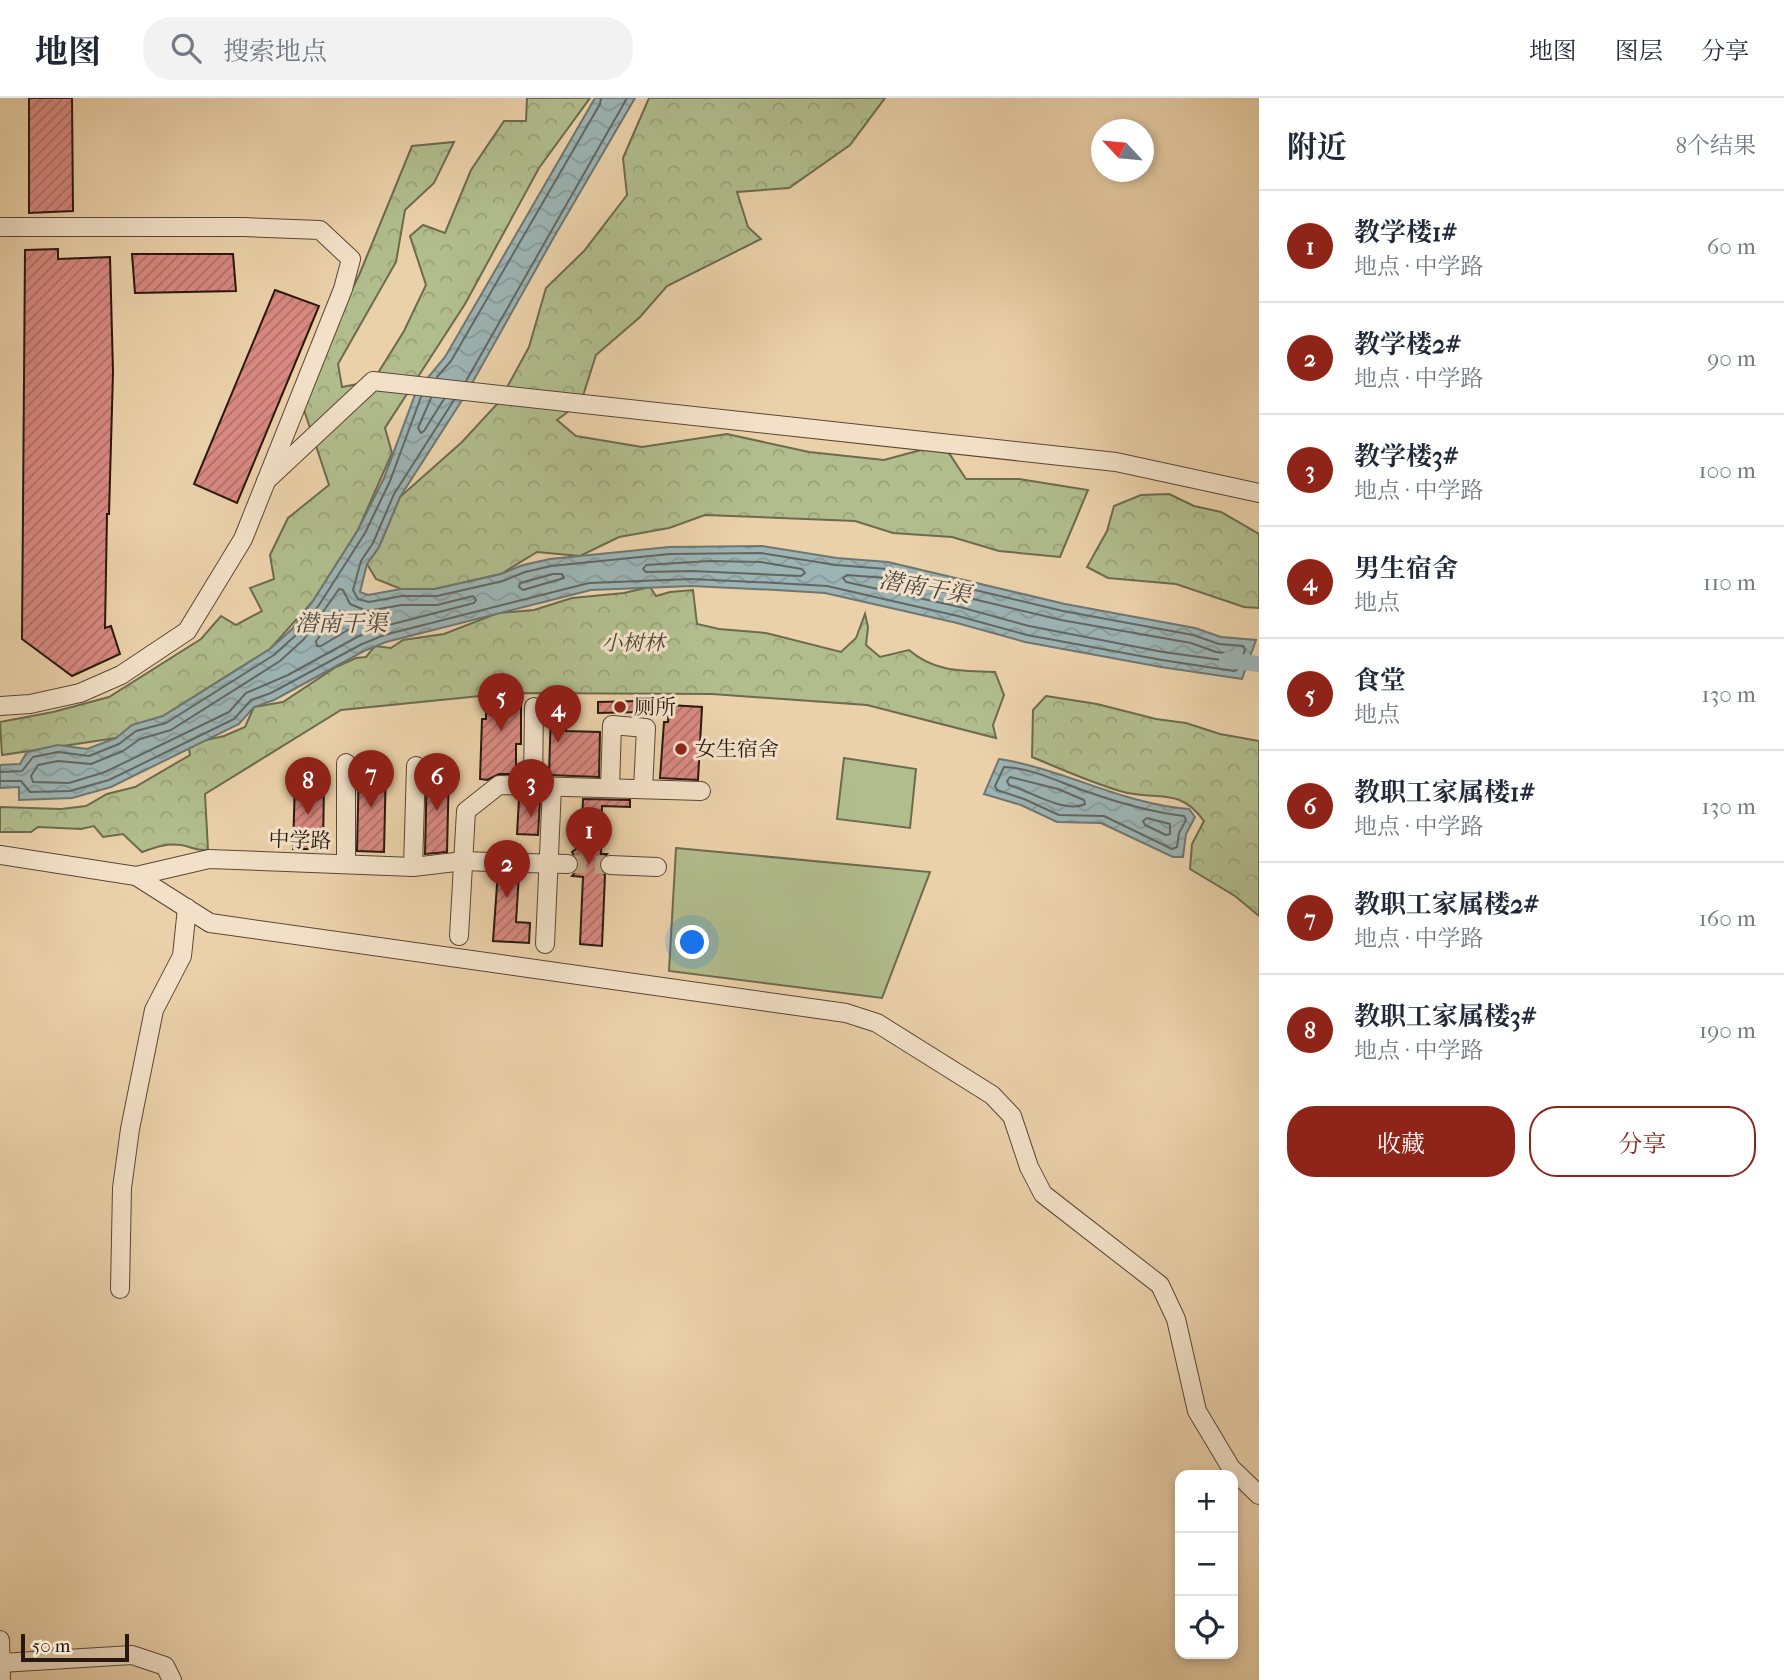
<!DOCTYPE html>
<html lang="zh">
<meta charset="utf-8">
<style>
body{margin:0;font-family:"IM FELL French Canon","Noto Serif SC",serif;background:#f2f2f3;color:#1f2937}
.controls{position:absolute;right:21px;bottom:21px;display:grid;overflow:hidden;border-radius:14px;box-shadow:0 4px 10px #0003}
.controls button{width:63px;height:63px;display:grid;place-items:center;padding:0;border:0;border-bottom:2px solid #e0e1e3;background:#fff;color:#1f2937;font:35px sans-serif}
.compass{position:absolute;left:1091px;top:21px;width:63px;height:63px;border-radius:50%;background:#fff;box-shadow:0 4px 10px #0003;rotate:296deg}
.scale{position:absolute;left:21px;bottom:18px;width:108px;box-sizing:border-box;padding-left:7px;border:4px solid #29180f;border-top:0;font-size:19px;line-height:24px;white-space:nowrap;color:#29180f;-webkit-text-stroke:5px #f2e1c8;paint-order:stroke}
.you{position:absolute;left:693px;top:845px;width:24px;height:24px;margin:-18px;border:5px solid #fff;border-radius:50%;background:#1a73e8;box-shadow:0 0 0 10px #1a73e833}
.badge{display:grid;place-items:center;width:46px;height:46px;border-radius:50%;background:#8f2418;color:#fff;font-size:23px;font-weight:700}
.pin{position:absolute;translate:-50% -58px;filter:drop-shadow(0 2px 4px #0008)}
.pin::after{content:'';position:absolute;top:37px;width:24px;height:21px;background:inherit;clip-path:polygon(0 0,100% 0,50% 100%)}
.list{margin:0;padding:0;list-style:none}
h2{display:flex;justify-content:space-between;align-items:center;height:91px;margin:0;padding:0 28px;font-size:30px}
h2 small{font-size:23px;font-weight:400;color:#747a83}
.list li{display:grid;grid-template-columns:46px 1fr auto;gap:21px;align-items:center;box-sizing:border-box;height:112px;padding:0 28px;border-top:2px solid #e0e1e3}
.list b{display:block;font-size:26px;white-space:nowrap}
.list p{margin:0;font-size:23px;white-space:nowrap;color:#747a83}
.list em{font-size:23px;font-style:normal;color:#747a83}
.actions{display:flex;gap:14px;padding:21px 28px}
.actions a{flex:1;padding:16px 0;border:2px solid #8f2418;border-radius:28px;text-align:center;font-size:24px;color:#8f2418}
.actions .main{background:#8f2418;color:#fff}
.icon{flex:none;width:38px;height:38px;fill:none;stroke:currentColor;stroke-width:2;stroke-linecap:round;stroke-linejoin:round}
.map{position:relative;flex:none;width:1259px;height:1582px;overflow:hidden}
header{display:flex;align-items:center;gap:42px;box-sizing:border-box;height:98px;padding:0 35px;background:#fff;border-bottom:2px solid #e0e1e3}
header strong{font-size:33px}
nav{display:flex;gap:38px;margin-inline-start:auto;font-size:24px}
.search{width:490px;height:63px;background:#f2f2f3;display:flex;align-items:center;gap:18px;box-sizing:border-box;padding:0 24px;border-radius:28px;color:#747a83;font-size:26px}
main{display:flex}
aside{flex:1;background:#fff}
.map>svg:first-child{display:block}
</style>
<header>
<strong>地图</strong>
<div class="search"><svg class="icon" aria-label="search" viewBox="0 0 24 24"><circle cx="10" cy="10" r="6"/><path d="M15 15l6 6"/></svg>搜索地点</div>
<nav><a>地图</a><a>图层</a><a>分享</a></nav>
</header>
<main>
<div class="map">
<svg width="1259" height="1582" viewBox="0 0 1259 1582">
<defs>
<pattern id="forest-crowns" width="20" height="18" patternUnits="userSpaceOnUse" patternTransform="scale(1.75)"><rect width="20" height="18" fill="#b1bd8d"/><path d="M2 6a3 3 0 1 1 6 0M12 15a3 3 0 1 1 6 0" fill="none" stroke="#98a278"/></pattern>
<pattern id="water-waves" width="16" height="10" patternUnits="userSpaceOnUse" patternTransform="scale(1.75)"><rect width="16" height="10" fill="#9cb4b4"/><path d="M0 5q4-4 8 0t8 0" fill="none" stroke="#869a9a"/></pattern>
<pattern id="building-hatch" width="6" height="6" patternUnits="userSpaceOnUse" patternTransform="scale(1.75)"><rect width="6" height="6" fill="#d98981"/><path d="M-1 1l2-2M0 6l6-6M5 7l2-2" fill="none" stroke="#b06f68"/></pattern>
</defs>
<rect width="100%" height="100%" fill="#ebd1aa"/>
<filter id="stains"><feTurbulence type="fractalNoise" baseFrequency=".00286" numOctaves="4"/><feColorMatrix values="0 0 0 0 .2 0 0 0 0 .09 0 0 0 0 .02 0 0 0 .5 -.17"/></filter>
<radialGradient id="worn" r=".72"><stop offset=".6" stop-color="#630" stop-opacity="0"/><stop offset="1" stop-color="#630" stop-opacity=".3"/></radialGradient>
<g fill="url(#forest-crowns)" stroke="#6d6a4e" stroke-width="2">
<path d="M 527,0 L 590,0 L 539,70 L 465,206 L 385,330 L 392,355 L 358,432 L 313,503 L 270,551 L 163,618 L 116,640 L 2,657 L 0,624 L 53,614 L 109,599 L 201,541 L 221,518 L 236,527 L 262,513 L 250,490 L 274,481 L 270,457 L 288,420 L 329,387 L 304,312 L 315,267 L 360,175 L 412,48 L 454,44 L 434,85 L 405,112 L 396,164 L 338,266 L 342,289 L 373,283 L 404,233 L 426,187 L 410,138 L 423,127 L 445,135 L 471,72 L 504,23 L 526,23 Z"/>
<path d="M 649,0 L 885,0 L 850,47 L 789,90 L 737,94 L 748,129 L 761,141 L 667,188 L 640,219 L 596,257 L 581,304 L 557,322 L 576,338 L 642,349 L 727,336 L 809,354 L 884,362 L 943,346 L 966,381 L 1019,381 L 1088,392 L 1060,459 L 999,453 L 952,439 L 893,435 L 855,423 L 705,417 L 669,430 L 619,439 L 580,458 L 537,454 L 501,476 L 435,491 L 401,491 L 376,481 L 367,466 L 379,449 L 400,399 L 462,344 L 499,304 L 529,249 L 546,190 L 584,153 L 627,97 L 623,60 Z"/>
<path d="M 1169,396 L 1194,408 L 1221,414 L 1259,436 L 1259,510 L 1244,509 L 1176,486 L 1108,480 L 1087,469 L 1107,433 L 1114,408 L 1141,397 Z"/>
<path d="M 650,489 L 656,498 L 670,494 L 693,492 L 697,526 L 719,531 L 766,535 L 841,554 L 856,540 L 865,516 L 868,529 L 866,547 L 880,559 L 909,552 C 934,574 962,573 995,574 L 1004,597 L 993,627 L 996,640 L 867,607 L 712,596 L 511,595 L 341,612 L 205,696 L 208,752 C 194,753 193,749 181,747 C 166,745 156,749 142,754 L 123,736 L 103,739 L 94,728 L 81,731 L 38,729 L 31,734 L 0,734 L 0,709 L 61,711 L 86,708 L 107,696 L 135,689 L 190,657 L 188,646 L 224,638 L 245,629 L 254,609 L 283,604 L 336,569 L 356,560 L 366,559 L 375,548 L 391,550 L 403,542 L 444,536 L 498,515 L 534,512 L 572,500 L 624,495 Z"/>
<path d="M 1046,598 L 1097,606 L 1156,621 L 1186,625 L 1220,636 L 1259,643 L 1259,818 L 1235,798 L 1190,771 L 1192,746 L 1204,723 C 1178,687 1155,704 1120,693 C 1090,684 1061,671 1032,659 L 1033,612 Z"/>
</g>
<g fill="#b1bd8d" stroke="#6d6a4e" stroke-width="2">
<path d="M 844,660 L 916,671 L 910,730 L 837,721 Z"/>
<path d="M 676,750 L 930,774 L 882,900 L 669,873 Z"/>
</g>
<g fill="url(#water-waves)" stroke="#6e7672" stroke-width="2">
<path d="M 595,0 L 635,0 L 554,139 L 466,296 L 400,399 L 379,449 L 367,466 L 360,494 L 368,497 L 401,491 L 435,491 L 501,476 L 523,467 L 550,461 L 669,449 L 762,448 L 837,460 L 888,464 L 1065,506 L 1195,530 L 1221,539 L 1256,542 L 1242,581 L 1161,569 L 1025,544 L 957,525 L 825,495 L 776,492 L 691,488 L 591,492 L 386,544 L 364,553 L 274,602 L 254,609 L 239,626 L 111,689 L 72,700 L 19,702 L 19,689 L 0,690 L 0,667 L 20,666 L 27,654 L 58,647 L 87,651 L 116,640 L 132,627 L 163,618 L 270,551 L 292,531 L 313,503 L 358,432 L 384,380 L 416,294 L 445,259 Z"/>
<path d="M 999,661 C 1064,671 1122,706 1189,711 L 1195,719 L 1186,736 L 1183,759 L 1173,759 L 1101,725 L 1057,724 L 1021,707 L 984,696 Z"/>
</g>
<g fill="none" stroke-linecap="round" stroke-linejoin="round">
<g stroke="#626662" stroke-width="2">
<path d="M 437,279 L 451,263 L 600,6 L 601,0"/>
<path d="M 466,283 L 627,0"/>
<path d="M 431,300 L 418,330 L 421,335 L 424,333 L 444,301"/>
<path d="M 709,463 L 761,464 L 802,471 L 805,475 L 801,478 L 692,473 L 646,474 L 643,471 L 646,467 Z"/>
<path d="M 553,476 L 562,476 L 564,480 L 523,492 L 519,489 L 520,485 Z"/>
<path d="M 847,477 L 886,480 L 1061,522 L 1191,545 L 1216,554 L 1231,556 L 1233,559 L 1229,563 L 1163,554 L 1029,528 L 960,509 L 846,484 L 843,480 Z"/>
<path d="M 339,491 L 343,492 L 350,506 L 367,513 L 402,507 L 437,507 L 473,498 L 476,502 L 474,505 L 381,529 L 357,539 L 288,577 L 246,595 L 229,614 L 105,674 L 69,685 L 33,684 L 31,678 L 38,667 L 58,663 L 91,666 L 123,653 L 140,641 L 171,632 L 280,563 L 304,541 Z"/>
<path d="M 339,513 L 357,521 L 358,526 L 321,548 L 317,548 L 316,543 Z"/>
<path d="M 1004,669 C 1033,670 1061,685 1088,694 C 1119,705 1151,714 1184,718 L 1186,722 L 1179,735 L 1177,749 L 1172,751 L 1104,718 L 1059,717 L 1024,701 L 997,692 L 995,688 Z"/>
<path d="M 0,674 L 22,673 L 33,659 L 58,654 L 89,658 L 119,646 L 136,633 L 166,625 L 274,557 L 296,537 L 319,507 L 365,435 L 390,383 L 421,299"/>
<path d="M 1010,679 L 1058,691 L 1084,702 L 1085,706 C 1065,716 1030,693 1009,687 L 1007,683 Z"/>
<path d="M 0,683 L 21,683 L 30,694 L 70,693 L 109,682 L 234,621 L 251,602 L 271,595 L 360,547 L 384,537 L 589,485 L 691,481 L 776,485 L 827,488 L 958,518 L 1027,537 L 1162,562 L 1234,573 L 1238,571 L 1245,552 L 1243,548 L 1219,546 L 1193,537 L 1063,513 L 887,471 L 836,467 L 761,455 L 670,456 L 551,468 L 525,474 L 503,483 L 437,498 L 402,498 L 369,504 L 358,501 L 353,492 L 361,463 L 373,445 L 394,396 L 454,302"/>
<path d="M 1147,720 L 1170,726 L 1170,736 L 1166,737 L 1145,727 L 1143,723 Z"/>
</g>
<path stroke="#9cb4b4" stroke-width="16" d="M 1227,562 L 1259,566"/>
</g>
<g fill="url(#building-hatch)" stroke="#29180f" stroke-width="2">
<path d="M 29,0 L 72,0 L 73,113 L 29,115 Z"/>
<path d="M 58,151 L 58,161 L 110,159 L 113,274 L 109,416 L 107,416 L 105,530 L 111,528 L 120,556 L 72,578 L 22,541 L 25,152 Z"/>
<path d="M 132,156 L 233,156 L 236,193 L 135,195 Z"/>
<path d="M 275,192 L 319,208 L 237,405 L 194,386 Z"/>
<path d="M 642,603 L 642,614 L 598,615 L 598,604 Z"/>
<path d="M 669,607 L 702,609 L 698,682 L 660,680 L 664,624 L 668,624 Z"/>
<path d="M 486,609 L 521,609 L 521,646 L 516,646 L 516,676 L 499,676 L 487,682 L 480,681 L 482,621 L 486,621 Z"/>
<path d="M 551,612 L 566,612 L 566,633 L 600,634 L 599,679 L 549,677 Z"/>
<path d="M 359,666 L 386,667 L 384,754 L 357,753 Z"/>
<path d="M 427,669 L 449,670 L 447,754 L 425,756 Z"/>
<path d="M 324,682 L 323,751 L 293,751 L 295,683 Z"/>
<path d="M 519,701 L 540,702 L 538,737 L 517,736 Z"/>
<path d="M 583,701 L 630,702 L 630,709 L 602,708 L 601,756 L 607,756 L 599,766 L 600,773 L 605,777 L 602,848 L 580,846 L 583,779 L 572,778 L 578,771 L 579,766 L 572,754 L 581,747 Z"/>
<path d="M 498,746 L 520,747 L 519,754 L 513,759 L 511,764 L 512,771 L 519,776 L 516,824 L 530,825 L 529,845 L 493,843 L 498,773 L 502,765 L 498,755 Z"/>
</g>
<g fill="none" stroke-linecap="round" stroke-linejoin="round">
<g stroke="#c4ac8b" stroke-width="18" stroke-dasharray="18 9" stroke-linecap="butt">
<path d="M 491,764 L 522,765"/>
<path d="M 568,766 L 610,767"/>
</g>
<defs>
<g id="minor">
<path d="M 0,129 L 244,129 L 320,132 L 351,161 L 343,191 L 243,441 L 187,533 L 121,577 L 80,595 L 30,606 L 0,608"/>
<path d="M 266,383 L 373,283 L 1116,364 L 1259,395"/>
<path d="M 346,665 L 346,766"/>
<path d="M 533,688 L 534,609"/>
<path d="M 610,690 L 612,627 L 646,630 L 643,691"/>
<path d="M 0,757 L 136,778 L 210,825 L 846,915 L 877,925 L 992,997 L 1012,1018 L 1029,1069 L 1043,1096 L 1160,1187 L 1176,1221 L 1197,1313 L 1231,1370 L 1259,1397"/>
<path d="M 522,765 L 568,766"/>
<path d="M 610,767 L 657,769"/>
<path d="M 413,769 L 416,668"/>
<path d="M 136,778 L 209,761 L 413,769 L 464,763 L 491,764"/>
<path d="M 459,838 L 466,713 L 499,687 L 701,693"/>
<path d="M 545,846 L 552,689"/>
<path d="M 120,1191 L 122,1090 L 130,1031 L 154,912 L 182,858 L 187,810"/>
<path d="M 0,1542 L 1,1582"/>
<path d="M 1,1565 L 132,1557 L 165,1568 L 172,1582"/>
</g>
</defs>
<use href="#minor" stroke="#5a4636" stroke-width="20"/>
<use href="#minor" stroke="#f2e1c8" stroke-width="18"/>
</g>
<g fill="#8f2418" stroke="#f2e1c8" stroke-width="2.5">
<circle cx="620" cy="609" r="7"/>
<circle cx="681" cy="651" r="7"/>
</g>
<g text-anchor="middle" stroke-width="6" stroke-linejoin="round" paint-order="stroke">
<g font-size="21" font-style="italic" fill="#524a35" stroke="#f2e1c8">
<text x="633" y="552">小树林</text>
</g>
<g font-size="21" fill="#29180f" stroke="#f2e1c8" text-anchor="start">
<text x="634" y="616">厕所</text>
<text x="695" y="658">女生宿舍</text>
</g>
<g font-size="21" fill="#29180f" stroke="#f2e1c8">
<text transform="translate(300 742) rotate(2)" y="7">中学路</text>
</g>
<g font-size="23" font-style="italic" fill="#4c4741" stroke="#f2e1c8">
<text transform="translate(925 489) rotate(10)" y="8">潜南干渠</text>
<text x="341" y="533">潜南干渠</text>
</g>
</g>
<rect width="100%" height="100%" filter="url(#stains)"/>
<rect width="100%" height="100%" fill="url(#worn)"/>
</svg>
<div class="controls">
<button>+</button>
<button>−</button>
<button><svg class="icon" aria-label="locate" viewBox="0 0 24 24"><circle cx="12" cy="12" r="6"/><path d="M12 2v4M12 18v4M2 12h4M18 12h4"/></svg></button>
</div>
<svg class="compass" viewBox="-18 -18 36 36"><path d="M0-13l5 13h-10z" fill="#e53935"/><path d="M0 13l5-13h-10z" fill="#747a83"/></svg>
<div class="scale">50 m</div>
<div class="you"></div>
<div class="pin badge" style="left:589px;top:767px">1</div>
<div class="pin badge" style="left:507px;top:800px">2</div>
<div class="pin badge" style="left:531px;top:719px">3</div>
<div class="pin badge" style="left:558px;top:645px">4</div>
<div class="pin badge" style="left:501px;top:633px">5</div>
<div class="pin badge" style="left:437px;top:713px">6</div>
<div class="pin badge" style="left:371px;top:710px">7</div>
<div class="pin badge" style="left:308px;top:717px">8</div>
</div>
<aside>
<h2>附近<small>8个结果</small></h2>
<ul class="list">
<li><span class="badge">1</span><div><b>教学楼1#</b><p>地点 · 中学路</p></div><em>60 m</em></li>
<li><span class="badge">2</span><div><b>教学楼2#</b><p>地点 · 中学路</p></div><em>90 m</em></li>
<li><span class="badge">3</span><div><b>教学楼3#</b><p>地点 · 中学路</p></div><em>100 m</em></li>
<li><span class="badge">4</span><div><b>男生宿舍</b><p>地点</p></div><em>110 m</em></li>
<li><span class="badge">5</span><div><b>食堂</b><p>地点</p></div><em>130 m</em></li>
<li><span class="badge">6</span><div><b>教职工家属楼1#</b><p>地点 · 中学路</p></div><em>130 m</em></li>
<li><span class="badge">7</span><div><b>教职工家属楼2#</b><p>地点 · 中学路</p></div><em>160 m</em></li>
<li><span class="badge">8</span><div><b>教职工家属楼3#</b><p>地点 · 中学路</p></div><em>190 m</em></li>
</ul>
<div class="actions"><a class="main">收藏</a><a>分享</a></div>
</aside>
</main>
